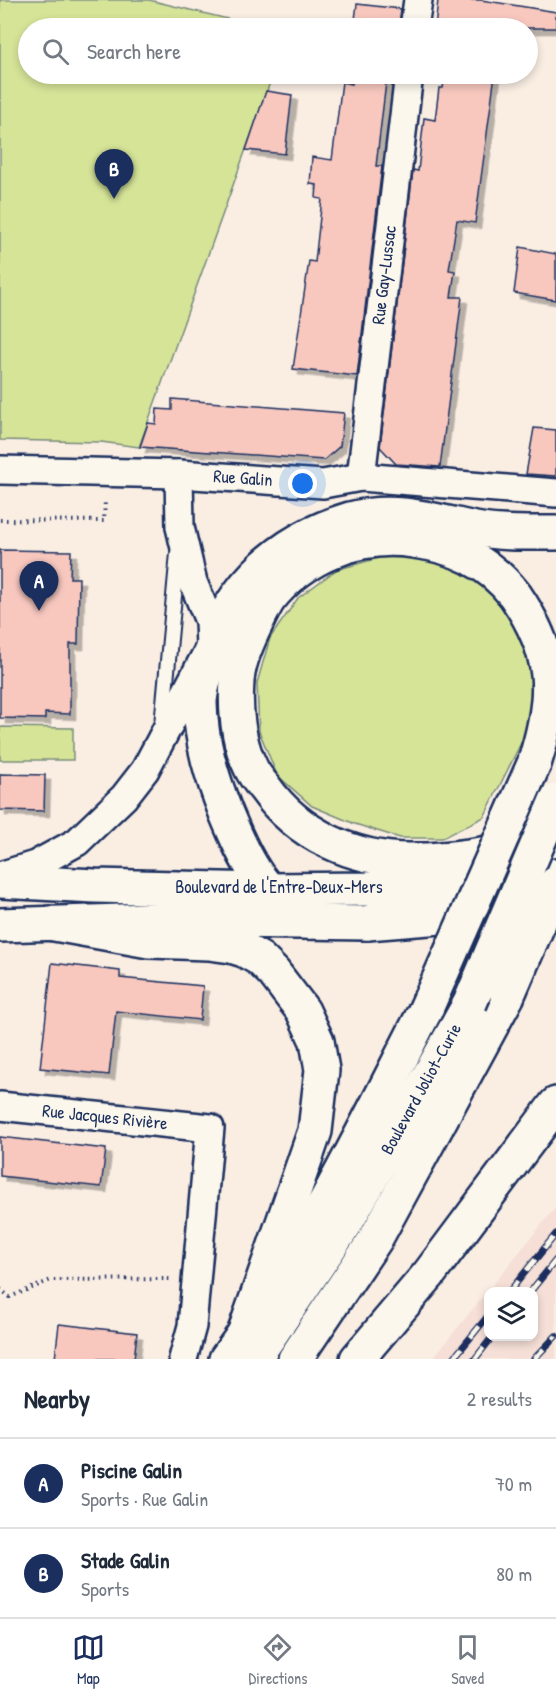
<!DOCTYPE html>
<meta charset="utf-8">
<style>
body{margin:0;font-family:"Patrick Hand",sans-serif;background:#f6f6f7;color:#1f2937}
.controls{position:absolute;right:18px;bottom:18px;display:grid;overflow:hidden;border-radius:12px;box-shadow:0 3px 9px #0003}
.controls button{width:54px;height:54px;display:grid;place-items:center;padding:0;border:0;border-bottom:2px solid #e0e1e3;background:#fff;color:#1f2937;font:30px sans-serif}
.you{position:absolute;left:303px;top:484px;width:21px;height:21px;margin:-15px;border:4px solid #fff;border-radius:50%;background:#1a73e8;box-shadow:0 0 0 9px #1a73e833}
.badge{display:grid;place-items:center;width:39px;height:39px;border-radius:50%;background:#1b2f5e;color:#fff;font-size:20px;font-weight:700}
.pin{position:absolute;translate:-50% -50px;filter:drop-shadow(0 2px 3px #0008)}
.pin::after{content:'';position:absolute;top:32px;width:21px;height:18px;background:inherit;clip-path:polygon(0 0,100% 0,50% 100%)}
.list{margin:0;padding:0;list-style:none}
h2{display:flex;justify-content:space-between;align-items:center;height:78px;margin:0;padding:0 24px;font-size:26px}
h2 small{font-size:20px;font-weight:400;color:#747a83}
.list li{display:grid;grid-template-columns:39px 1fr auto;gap:18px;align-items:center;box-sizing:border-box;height:90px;padding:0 24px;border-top:2px solid #e0e1e3}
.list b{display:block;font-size:22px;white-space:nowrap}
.list p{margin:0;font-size:20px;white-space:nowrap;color:#747a83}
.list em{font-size:20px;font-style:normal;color:#747a83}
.icon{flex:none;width:33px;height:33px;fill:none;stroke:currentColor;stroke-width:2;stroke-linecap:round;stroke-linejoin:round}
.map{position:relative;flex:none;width:556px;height:1359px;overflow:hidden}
.search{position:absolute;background:#fff;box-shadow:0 3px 9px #0003;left:18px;right:18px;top:18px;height:66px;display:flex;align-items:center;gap:15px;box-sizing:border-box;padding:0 21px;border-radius:33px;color:#747a83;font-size:22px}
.sheet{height:258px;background:#fff}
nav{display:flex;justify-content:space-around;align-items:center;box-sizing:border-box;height:84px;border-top:2px solid #e0e1e3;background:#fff;font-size:16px;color:#747a83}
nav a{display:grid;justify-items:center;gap:3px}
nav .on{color:#1b2f5e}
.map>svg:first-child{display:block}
</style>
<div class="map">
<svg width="556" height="1359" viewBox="0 0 556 1359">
<defs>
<filter id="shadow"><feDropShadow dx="5.5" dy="5.5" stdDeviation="0" flood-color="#0004"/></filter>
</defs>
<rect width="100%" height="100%" fill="#faeee3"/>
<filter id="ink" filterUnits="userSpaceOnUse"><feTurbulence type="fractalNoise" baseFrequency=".0167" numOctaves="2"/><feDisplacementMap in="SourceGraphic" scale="12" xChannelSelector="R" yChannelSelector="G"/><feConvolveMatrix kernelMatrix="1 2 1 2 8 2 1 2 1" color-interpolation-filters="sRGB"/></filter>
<g filter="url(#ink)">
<path fill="#f5dfd6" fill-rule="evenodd" d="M 556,1207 L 556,1359 L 432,1359 ZM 488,1292 L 534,1292 L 534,1336 L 488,1336 Z"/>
<g fill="#d6e498" stroke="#788a7b" stroke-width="1.5">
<path d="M 0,0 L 149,0 L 265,28 L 28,28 L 28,74 L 273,74 L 139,447 L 101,442 L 0,440 Z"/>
<path d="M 382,557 L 430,559 L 475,576 L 511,607 L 545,695 L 484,817 L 442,838 L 400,838 L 355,824 L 312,806 L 277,775 L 259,731 L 257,683 L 270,638 L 298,598 L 336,570 Z"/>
<path d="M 0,727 L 73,728 L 73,760 L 0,760 Z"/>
</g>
<g fill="#f8c8bf" stroke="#1b2f5e" stroke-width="1.5" filter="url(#shadow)">
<path d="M 438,0 L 481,0 L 556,12 L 556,28 L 435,28 Z"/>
<path d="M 357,4 L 401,9 L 399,28 L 354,28 Z"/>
<path d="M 353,74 L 387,74 L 376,166 L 382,166 L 357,376 L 293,369 L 309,261 L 315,262 L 322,199 L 316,198 L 317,185 L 310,184 L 312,157 L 332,160 L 342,82 L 352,84 Z"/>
<path d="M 445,74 L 495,74 L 475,223 L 457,220 L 449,270 L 455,271 L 451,297 L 462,297 L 440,467 L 396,464 L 380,447 L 413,170 L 418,171 L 424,118 L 435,120 L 439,88 L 443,88 Z"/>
<path d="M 266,91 L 292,95 L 285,154 L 246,150 Z"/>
<path d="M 520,247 L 556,254 L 556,300 L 514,293 Z"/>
<path d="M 172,399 L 344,413 L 340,446 L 324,460 L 140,447 L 148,423 L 156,424 L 157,409 L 172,410 Z"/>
<path d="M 534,428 L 556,430 L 556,476 L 526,474 Z"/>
<path d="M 0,550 L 71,551 L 70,578 L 79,578 L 78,644 L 70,644 L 70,714 L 45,713 L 45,719 L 0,718 Z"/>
<path d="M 0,774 L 45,775 L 44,811 L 0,810 Z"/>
<path d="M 52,963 L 120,971 L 120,978 L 203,986 L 200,1020 L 116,1011 L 109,1075 L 40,1068 Z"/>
<path d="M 0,1137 L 106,1149 L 101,1187 L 0,1176 Z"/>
<path d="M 59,1324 L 137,1333 L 134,1359 L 55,1359 Z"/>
</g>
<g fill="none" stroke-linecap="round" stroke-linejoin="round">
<defs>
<path id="lane" d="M 162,725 L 178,553"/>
<g id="street">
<path d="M 414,28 L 418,0"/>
<path d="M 0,470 L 179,474 L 323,484 L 361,477 L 556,493"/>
<path d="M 361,477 L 409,74"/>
<path d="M 0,876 L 35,865 L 77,842 L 124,797 L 145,770 L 210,647 L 209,621 L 193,582 L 180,527 L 179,474"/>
<path d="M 0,1106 L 210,1128 L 192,1326 L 183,1359"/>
</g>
<g id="secondary">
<path d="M 0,881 L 95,886 L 268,890 L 368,889 L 401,886 L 506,865"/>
<path d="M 0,925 L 152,920 L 367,923 L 441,917 L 537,900"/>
</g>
<g id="primary">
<path d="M 534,764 C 556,695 556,655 515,595 C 488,561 455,546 413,541 C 359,533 303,556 269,599 C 263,608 258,620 253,630 C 246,645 238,664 237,681 C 235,709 238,742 251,768 C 254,775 260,782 265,788 C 298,835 353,859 409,860 C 459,861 508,849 556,840"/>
<path d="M 309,922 C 261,892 247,864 226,813 C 212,777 201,743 200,703 C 200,693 204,682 206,672 C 220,595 275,541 350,519 C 394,507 432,520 475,529 C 501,534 529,533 556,533"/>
<path d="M 49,923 L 149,941 L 209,943 L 231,946 L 244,950 L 260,959 L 274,973 L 303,1011 L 317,1041 L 322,1070 L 315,1131 L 243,1337"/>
<path d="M 367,923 L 454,894 L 547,874"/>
<path d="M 226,1359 C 306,1251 364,1129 425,1011"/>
<path d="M 254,1359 L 346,1223 L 470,1003"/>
<path d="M 295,1359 L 375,1240 L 507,997"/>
<path d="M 357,1359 L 429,1274 L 556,1104"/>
</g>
</defs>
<use href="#lane" stroke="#1b2f5e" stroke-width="18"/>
<use href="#street" stroke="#1b2f5e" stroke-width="32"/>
<use href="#secondary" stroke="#1b2f5e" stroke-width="38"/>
<use href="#primary" stroke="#1b2f5e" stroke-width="38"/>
<g stroke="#1b2f5e" stroke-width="4" stroke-dasharray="1.5 4.5" stroke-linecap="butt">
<path d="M 0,520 L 104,521 L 105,500"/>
<path d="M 0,1289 L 10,1297 L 51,1280 L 170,1279"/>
</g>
<use href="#lane" stroke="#fbf7ec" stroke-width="14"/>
<use href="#street" stroke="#fbf7ec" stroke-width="27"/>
<use href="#secondary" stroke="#fbf7ec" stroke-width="33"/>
<use href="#primary" stroke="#fbf7ec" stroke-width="33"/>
<defs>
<g id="rail">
<path d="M 509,1292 L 556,1234"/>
<path d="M 530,1292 L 556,1260"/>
<path d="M 453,1359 L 488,1316"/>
<path d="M 475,1359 L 493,1336"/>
<path d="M 534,1359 L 556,1336"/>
</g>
</defs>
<use href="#rail" stroke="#1b2f5e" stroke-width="7"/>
<use href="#rail" stroke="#fbf7ec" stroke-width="4.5" stroke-dasharray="14" stroke-linecap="butt"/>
<defs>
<g id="primary-bridge">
<path d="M 507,997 L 556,883"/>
<path d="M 470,1003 L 556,801"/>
<path d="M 425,1011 L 534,764"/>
</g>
</defs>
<use href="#primary-bridge" stroke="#1b2f5e" stroke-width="38" stroke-linecap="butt"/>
<use href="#primary-bridge" stroke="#fbf7ec" stroke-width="33"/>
</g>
</g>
<g text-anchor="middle" stroke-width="4.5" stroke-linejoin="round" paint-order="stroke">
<g font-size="18" fill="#1b2f5e" stroke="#fbf7ec">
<text transform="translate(384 275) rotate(-83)" y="6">Rue Gay-Lussac</text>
<text transform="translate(243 478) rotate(4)" y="6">Rue Galin</text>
<text x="279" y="893">Boulevard de l'Entre-Deux-Mers</text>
<text transform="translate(421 1089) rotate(-61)" y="6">Boulevard Joliot-Curie</text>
<text transform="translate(105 1117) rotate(6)" y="6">Rue Jacques Rivière</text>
</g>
</g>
</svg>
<div class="controls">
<button><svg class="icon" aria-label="layers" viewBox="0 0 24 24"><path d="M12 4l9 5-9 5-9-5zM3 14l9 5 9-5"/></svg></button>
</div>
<div class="you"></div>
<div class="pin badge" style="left:39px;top:611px">A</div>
<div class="pin badge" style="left:114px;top:199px">B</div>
<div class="search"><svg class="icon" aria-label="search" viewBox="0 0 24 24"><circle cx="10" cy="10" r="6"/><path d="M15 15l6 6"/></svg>Search here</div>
</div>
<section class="sheet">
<h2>Nearby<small>2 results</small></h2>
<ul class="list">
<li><span class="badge">A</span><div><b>Piscine Galin</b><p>Sports · Rue Galin</p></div><em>70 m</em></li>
<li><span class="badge">B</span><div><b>Stade Galin</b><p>Sports</p></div><em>80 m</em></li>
</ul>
</section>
<nav>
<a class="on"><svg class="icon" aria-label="map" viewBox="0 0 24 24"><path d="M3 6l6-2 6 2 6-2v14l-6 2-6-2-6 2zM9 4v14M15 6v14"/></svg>Map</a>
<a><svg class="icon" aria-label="directions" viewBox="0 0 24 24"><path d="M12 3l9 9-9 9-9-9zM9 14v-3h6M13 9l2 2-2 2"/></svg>Directions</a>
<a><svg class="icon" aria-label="saved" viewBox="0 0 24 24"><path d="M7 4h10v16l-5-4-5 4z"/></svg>Saved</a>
</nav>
